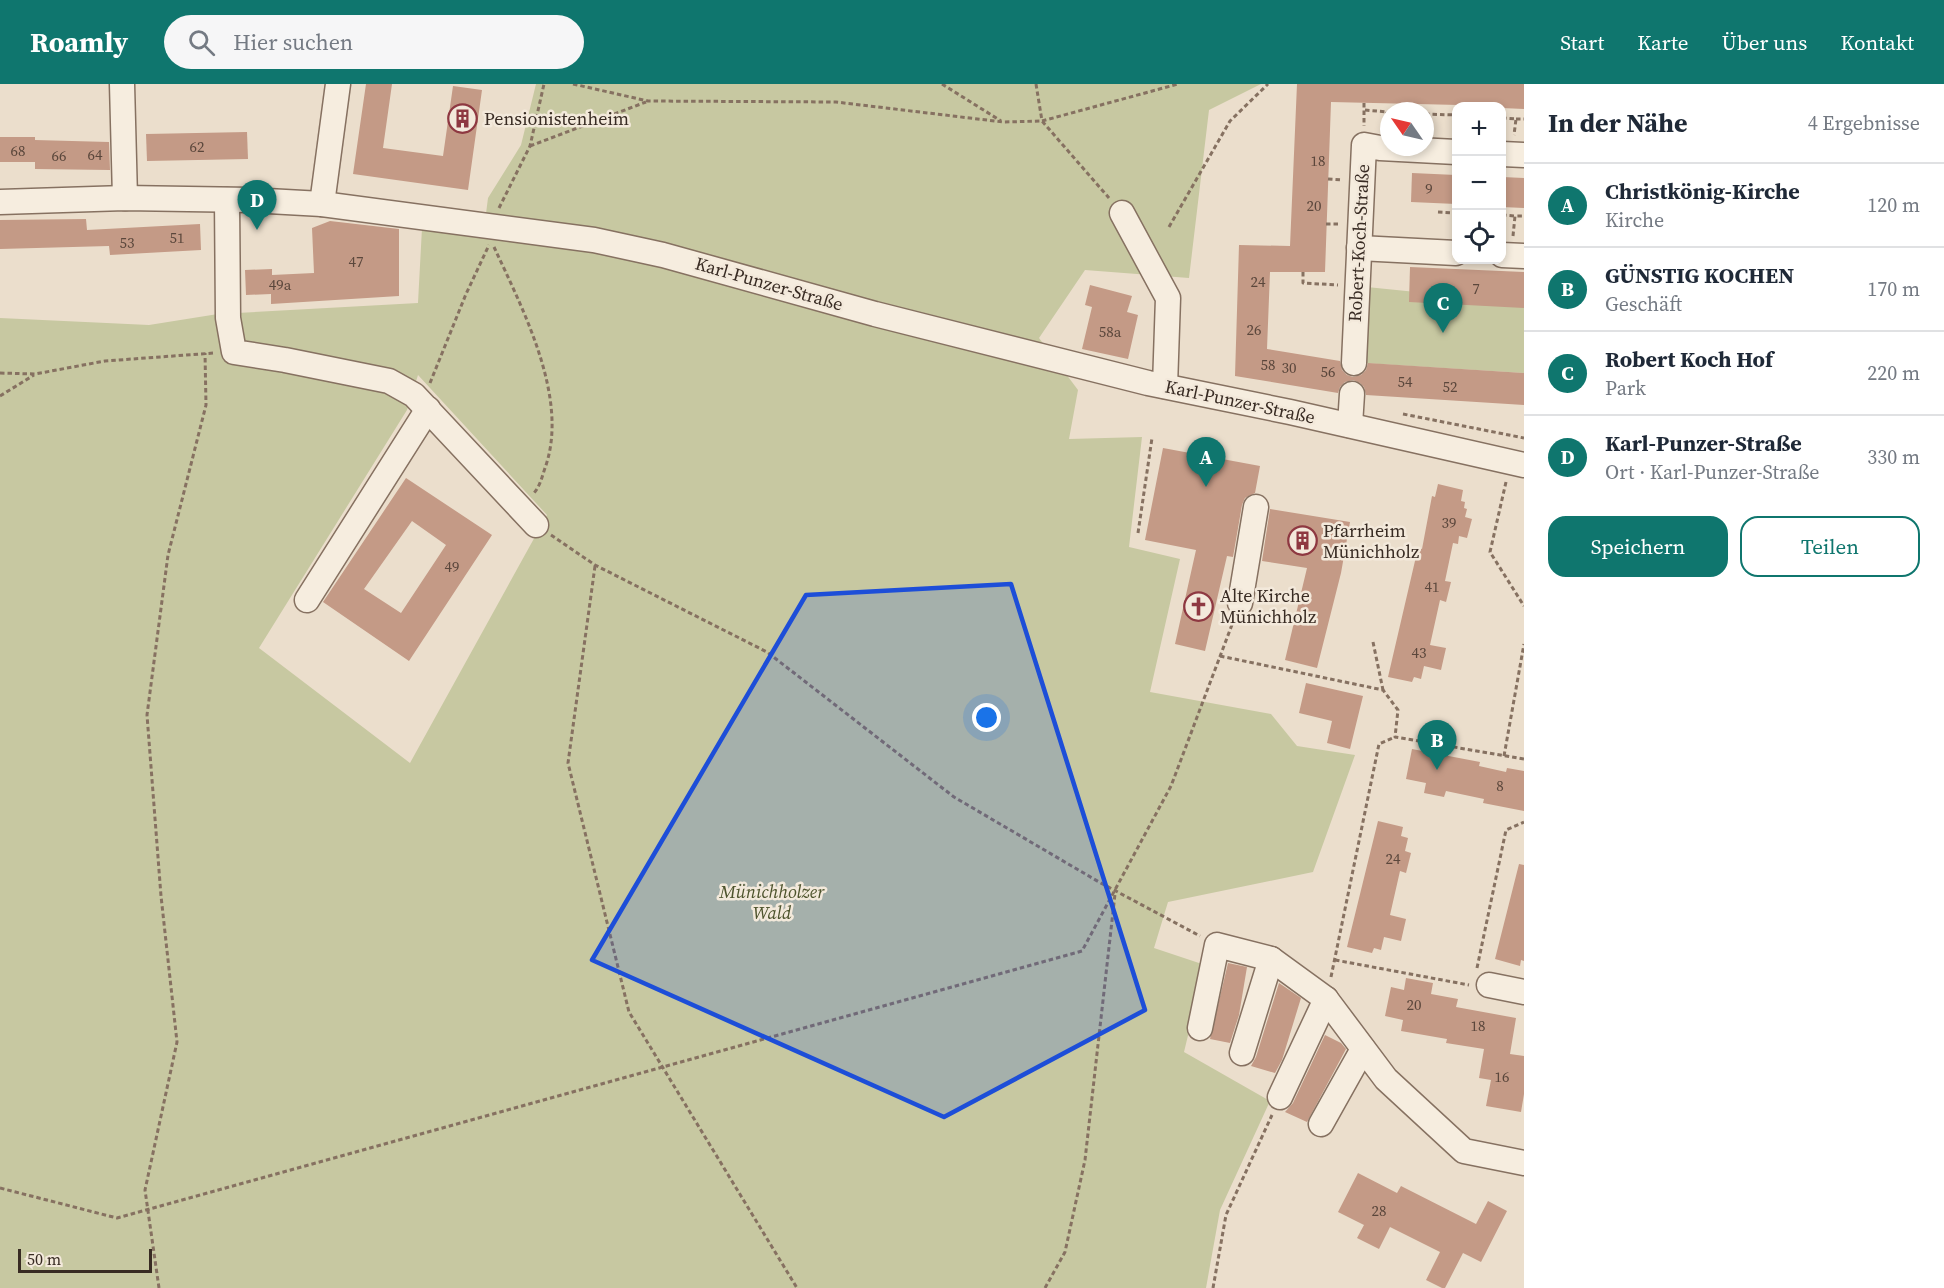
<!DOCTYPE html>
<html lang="de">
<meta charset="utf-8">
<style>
body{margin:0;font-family:"Source Serif 4",serif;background:#f6f6f7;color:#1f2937}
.controls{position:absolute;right:18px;top:18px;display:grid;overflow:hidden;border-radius:12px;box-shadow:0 3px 9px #0003}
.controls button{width:54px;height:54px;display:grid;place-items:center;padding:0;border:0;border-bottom:2px solid #e0e1e3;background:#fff;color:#1f2937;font:30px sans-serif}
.compass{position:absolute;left:1380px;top:18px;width:54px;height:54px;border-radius:50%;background:#fff;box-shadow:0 3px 9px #0003;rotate:304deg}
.scale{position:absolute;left:18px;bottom:15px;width:134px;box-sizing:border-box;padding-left:6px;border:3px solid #382b23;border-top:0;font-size:16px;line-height:21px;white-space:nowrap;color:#382b23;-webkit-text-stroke:4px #f3e9db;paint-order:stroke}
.you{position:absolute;left:987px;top:634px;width:21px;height:21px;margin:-15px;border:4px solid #fff;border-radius:50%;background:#1a73e8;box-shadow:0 0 0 9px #1a73e833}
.badge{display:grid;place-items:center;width:39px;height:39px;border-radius:50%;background:#0f766e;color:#fff;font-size:20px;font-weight:700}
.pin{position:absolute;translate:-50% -50px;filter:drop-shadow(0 2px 3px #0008)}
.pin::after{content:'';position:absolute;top:32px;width:21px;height:18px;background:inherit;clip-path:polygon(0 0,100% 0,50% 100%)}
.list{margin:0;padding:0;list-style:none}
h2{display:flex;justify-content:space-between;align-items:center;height:78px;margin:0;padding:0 24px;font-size:26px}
h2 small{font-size:20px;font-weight:400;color:#747a83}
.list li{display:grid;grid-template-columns:39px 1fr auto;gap:18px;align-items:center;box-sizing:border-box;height:84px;padding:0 24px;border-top:2px solid #e0e1e3}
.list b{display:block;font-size:22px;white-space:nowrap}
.list p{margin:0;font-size:20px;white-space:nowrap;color:#747a83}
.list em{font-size:20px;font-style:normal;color:#747a83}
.actions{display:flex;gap:12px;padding:18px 24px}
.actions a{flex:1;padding:14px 0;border:2px solid #0f766e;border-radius:18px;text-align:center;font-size:21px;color:#0f766e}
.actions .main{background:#0f766e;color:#fff}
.icon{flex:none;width:33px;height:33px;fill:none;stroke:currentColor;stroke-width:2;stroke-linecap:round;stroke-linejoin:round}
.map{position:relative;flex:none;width:1524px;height:1204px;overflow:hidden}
header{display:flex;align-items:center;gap:36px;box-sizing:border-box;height:84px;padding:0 30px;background:#0f766e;color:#fff}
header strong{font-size:28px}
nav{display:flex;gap:33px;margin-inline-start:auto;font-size:21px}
.search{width:420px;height:54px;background:#f6f6f7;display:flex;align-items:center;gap:15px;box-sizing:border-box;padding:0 21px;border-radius:33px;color:#747a83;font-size:22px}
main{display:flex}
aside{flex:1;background:#fff}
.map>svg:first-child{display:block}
</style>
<header>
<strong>Roamly</strong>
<div class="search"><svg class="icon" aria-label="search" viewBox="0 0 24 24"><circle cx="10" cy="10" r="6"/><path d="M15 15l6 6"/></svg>Hier suchen</div>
<nav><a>Start</a><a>Karte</a><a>Über uns</a><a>Kontakt</a></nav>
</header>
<main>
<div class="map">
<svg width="1524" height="1204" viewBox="0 0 1524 1204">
<rect width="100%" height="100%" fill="#ebdecc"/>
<g fill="#c7c8a1" fill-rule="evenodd">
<path d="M 536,0 L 1261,0 L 1209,26 L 1189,194 L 1085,186 L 1039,254 L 1078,306 L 1069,355 L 1142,353 L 1129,463 L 1180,475 L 1150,608 L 1271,630 L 1297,662 L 1355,671 L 1313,788 L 1168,818 L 1154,864 L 1205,881 L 1184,968 L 1270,1017 L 1220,1126 L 1206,1204 L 0,1204 L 0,234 L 149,241 L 218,230 L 418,219 L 422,144 L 483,153 L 488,114 L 521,61 ZM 418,291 L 547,431 L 410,679 L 259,564 L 407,326 Z"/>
<path d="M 1357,202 L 1524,219 L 1524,289 L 1364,279 Z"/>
</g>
<g fill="#c49a86" fill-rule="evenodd">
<path d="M 366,0 L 392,0 L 383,64 L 443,72 L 453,2 L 482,6 L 468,106 L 353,90 Z"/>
<path d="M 1297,0 L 1524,0 L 1524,25 L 1502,24 L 1502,22 L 1331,18 L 1325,188 L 1270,188 L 1267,265 L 1340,277 L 1342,286 L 1347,291 L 1353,293 L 1361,291 L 1366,286 L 1368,279 L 1524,289 L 1524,321 L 1366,311 L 1364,303 L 1360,299 L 1353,296 L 1345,298 L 1340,303 L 1338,309 L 1235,292 L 1239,161 L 1290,162 Z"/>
<path d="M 247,48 L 248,75 L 147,77 L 146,50 Z"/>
<path d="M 0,53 L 35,53 L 35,56 L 109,58 L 110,86 L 35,85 L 35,78 L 0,78 Z"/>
<path d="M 1412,89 L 1456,91 L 1456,120 L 1411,118 Z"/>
<path d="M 1502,93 L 1524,94 L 1524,124 L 1502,123 Z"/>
<path d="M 86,135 L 87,146 L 200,140 L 201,166 L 110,171 L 109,162 L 0,165 L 0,136 Z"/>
<path d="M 330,137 L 399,145 L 399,212 L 271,220 L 271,210 L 246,211 L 245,186 L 272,185 L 272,191 L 314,189 L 312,144 Z"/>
<path d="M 1410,183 L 1524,188 L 1524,224 L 1409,218 Z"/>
<path d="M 1090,201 L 1132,212 L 1127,228 L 1138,231 L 1128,275 L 1082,265 L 1092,223 L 1085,221 Z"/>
<path d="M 1163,364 L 1260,382 L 1255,409 L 1245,414 L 1242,421 L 1233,473 L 1227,472 L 1205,567 L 1175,560 L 1196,466 L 1145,456 Z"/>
<path d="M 406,394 L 492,451 L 409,577 L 323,518 ZM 412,437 L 446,461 L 401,529 L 364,505 Z"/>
<path d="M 1438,400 L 1463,406 L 1461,417 L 1465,418 L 1464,424 L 1467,425 L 1465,433 L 1472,435 L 1467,454 L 1459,452 L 1458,460 L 1453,459 L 1445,497 L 1451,498 L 1446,518 L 1440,516 L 1430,561 L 1446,564 L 1441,586 L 1424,582 L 1421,595 L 1414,593 L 1412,598 L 1388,593 L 1418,464 L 1422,465 L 1432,412 L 1435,413 Z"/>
<path d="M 1270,425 L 1350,438 L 1341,489 L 1317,584 L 1285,576 L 1307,484 L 1262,477 Z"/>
<path d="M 1306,599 L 1363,612 L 1350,665 L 1327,659 L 1332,637 L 1299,629 Z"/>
<path d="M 1412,665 L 1480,678 L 1479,682 L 1506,688 L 1507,684 L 1524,687 L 1524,727 L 1483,719 L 1484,715 L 1446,707 L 1444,713 L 1424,709 L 1426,699 L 1406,695 Z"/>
<path d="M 1378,737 L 1403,743 L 1401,752 L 1408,754 L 1405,767 L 1411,769 L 1406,789 L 1400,787 L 1390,831 L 1406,835 L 1401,857 L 1384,853 L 1381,866 L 1374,864 L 1372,869 L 1347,863 Z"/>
<path d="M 1519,780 L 1524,781 L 1524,877 L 1521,876 L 1520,882 L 1495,875 Z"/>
<path d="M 1228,879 L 1247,883 L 1239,931 L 1230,959 L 1210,955 Z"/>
<path d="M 1406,894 L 1433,899 L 1431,910 L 1458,915 L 1456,923 L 1516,934 L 1510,970 L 1524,972 L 1524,1010 L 1521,1028 L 1486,1022 L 1491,996 L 1479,994 L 1484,965 L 1446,959 L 1447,955 L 1401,947 L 1403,936 L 1385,932 L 1391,903 L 1404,906 Z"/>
<path d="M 1279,899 L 1301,914 L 1282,976 L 1275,989 L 1251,982 L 1256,973 Z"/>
<path d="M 1325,951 L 1341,959 L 1346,965 L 1307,1038 L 1285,1028 L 1293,1019 Z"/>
<path d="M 1358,1089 L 1397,1109 L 1401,1102 L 1476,1140 L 1488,1117 L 1507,1127 L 1481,1178 L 1463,1169 L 1445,1204 L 1442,1204 L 1426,1196 L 1440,1168 L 1390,1143 L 1379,1165 L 1357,1154 L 1364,1141 L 1338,1128 Z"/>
</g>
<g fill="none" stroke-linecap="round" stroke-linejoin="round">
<defs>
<g id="minor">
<path d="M 122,0 L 125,114"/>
<path d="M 1502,70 L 1524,71"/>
<path d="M 227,116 L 228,234 L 234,268 L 285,276 L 389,297 L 414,311 L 536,441"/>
<path d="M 0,118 L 125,114 L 251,116 L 322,120 L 594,156 L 663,171 L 875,230 L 1148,299 L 1290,328 L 1524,381"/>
<path d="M 322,120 L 338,0"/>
<path d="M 1122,129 L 1168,214 L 1165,302"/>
<path d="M 1359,164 L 1456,169"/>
<path d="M 1502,171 L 1524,172"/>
<path d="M 1354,279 L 1364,61 L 1380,64 L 1456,68"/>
<path d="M 1350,341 L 1352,310"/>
<path d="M 307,516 L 428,325"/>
<path d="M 1240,519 L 1256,423"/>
<path d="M 1489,901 L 1524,908"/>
<path d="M 1200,944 L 1217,861 L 1271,875 L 1326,915 L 1386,995 L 1464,1067 L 1524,1079"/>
<path d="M 1242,969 L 1271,875"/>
<path d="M 1280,1013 L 1326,915"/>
<path d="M 1321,1040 L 1363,965"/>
</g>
</defs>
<use href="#minor" stroke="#867161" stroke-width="27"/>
<g stroke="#867161" stroke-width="3" stroke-dasharray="4.5 3" stroke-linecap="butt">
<path d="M 573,0 L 648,17 L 836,18 L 1003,38 L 1042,37 L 1109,114"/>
<path d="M 942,0 L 1001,37"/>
<path d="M 1036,0 L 1042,37 L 1178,0"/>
<path d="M 1364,19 L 1364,42"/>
<path d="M 1365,26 L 1387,28"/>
<path d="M 1425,30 L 1456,31"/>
<path d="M 1502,34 L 1516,35 L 1514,51"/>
<path d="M 1516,35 L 1524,35"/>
<path d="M 1384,45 L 1387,28"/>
<path d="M 530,62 L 646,18"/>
<path d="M 1328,95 L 1342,96"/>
<path d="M 499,124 L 530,62 L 544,0"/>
<path d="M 1438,128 L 1456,129"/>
<path d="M 1502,131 L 1515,132"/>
<path d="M 1326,140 L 1340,140"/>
<path d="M 1169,143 L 1230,37 L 1268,0"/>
<path d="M 1513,152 L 1515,132 L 1524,132"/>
<path d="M 494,163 C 523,226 570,315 545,384 C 542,393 540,402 534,409"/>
<path d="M 1303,188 L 1303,199 L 1338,201"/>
<path d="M 0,289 L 35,290 L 105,277 L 214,269"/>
<path d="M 430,299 L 466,210 L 489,161"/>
<path d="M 0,312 L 34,291"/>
<path d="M 1403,330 L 1524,354"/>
<path d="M 1506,398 L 1490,468 L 1524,522"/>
<path d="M 1138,449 L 1152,354"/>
<path d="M 551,451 L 595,481 L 767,568 L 954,713 L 1099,798 L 1200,852"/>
<path d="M 595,482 L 568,679 L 629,928 L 797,1204"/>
<path d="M 1373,558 L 1383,606"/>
<path d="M 1220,572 L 1383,606 L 1398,626 L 1395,653 L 1524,675"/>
<path d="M 1504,672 L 1524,560"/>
<path d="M 1335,876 L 1469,901"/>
<path d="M 1477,884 L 1506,746 L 1524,738"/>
<path d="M 1331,893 L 1379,660 L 1395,653"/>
<path d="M 0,1104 L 117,1134 L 1082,867 L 1171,702 L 1233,538"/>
<path d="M 159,1204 L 145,1106 L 177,958 L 161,812 L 147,631 L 168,471 L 206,321 L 205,269"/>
<path d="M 1045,1204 L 1065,1168 L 1085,1076 L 1115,810"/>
<path d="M 1213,1204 L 1226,1131 L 1272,1031"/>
</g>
<use href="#minor" stroke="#f6eddf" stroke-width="24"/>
</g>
<path fill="#1d4ed8" fill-opacity="0.2" stroke="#1d4ed8" stroke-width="4.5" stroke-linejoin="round" d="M 1011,500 L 1145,926 L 944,1033 L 592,876 L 806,511 Z"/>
<defs>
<symbol id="building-ring" viewBox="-11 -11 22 22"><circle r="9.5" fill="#f3e9db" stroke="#8e3841" stroke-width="1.5"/><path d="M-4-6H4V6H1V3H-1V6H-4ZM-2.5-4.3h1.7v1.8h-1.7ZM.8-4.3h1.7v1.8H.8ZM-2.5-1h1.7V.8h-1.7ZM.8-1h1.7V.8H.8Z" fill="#8e3841"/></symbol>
<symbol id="church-ring" viewBox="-11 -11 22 22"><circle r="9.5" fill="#f3e9db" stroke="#8e3841" stroke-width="1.5"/><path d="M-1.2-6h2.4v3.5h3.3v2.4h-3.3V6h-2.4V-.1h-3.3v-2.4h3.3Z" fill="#8e3841"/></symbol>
</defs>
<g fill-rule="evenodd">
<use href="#building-ring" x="446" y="18" width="33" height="33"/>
<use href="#building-ring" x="1286" y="440" width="33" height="33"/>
<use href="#church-ring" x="1182" y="506" width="33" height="33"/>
</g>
<g text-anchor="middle" stroke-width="5" stroke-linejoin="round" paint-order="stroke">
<g font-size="15" fill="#5b473c">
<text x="197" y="68">62</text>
<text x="18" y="72">68</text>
<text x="95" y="76">64</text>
<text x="59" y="77">66</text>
<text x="1318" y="82">18</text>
<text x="1429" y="110">9</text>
<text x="1314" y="127">20</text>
<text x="177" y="159">51</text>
<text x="127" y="164">53</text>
<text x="356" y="183">47</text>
<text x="1258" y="203">24</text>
<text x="280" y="206">49a</text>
<text x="1476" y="210">7</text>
<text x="1254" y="251">26</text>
<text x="1110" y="253">58a</text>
<text x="1268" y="286">58</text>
<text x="1289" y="289">30</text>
<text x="1328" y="293">56</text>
<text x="1405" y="303">54</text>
<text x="1450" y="308">52</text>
<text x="1449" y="444">39</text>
<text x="452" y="488">49</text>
<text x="1432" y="508">41</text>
<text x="1419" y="574">43</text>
<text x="1500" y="707">8</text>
<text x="1393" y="780">24</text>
<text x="1414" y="926">20</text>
<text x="1478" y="947">18</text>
<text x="1502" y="998">16</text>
<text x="1379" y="1132">28</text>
</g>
<g font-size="18" fill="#382b23" stroke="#f3e9db" text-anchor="start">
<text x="484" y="41">Pensionistenheim</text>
<text x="1323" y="453">Pfarrheim<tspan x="1323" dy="21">Münichholz</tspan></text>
<text x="1220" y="518">Alte Kirche<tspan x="1220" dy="21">Münichholz</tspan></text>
</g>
<g font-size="18" fill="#382b23" stroke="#f3e9db">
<text transform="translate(1359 159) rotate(-87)" y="6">Robert-Koch-Straße</text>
<text transform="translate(769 200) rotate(16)" y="6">Karl-Punzer-Straße</text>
<text transform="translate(1240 318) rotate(12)" y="6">Karl-Punzer-Straße</text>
</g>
<g font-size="18" font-style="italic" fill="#4d532c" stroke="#f3e9db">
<text x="772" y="814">Münichholzer<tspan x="772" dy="21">Wald</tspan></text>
</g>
</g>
</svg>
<div class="controls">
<button>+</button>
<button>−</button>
<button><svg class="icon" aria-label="locate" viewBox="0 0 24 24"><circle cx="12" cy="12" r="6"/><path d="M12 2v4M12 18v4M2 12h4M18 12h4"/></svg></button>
</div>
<svg class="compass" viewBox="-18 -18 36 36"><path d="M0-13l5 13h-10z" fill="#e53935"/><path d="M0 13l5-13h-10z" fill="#747a83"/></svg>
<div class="scale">50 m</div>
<div class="you"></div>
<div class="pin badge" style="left:1206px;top:403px">A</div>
<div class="pin badge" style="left:1437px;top:686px">B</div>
<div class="pin badge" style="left:1443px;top:249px">C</div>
<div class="pin badge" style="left:257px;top:146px">D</div>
</div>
<aside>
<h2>In der Nähe<small>4 Ergebnisse</small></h2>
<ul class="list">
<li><span class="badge">A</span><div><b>Christkönig-Kirche</b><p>Kirche</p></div><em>120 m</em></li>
<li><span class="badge">B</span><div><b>GÜNSTIG KOCHEN</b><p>Geschäft</p></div><em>170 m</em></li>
<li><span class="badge">C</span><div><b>Robert Koch Hof</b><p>Park</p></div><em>220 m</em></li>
<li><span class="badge">D</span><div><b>Karl-Punzer-Straße</b><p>Ort · Karl-Punzer-Straße</p></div><em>330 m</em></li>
</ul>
<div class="actions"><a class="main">Speichern</a><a>Teilen</a></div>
</aside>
</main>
